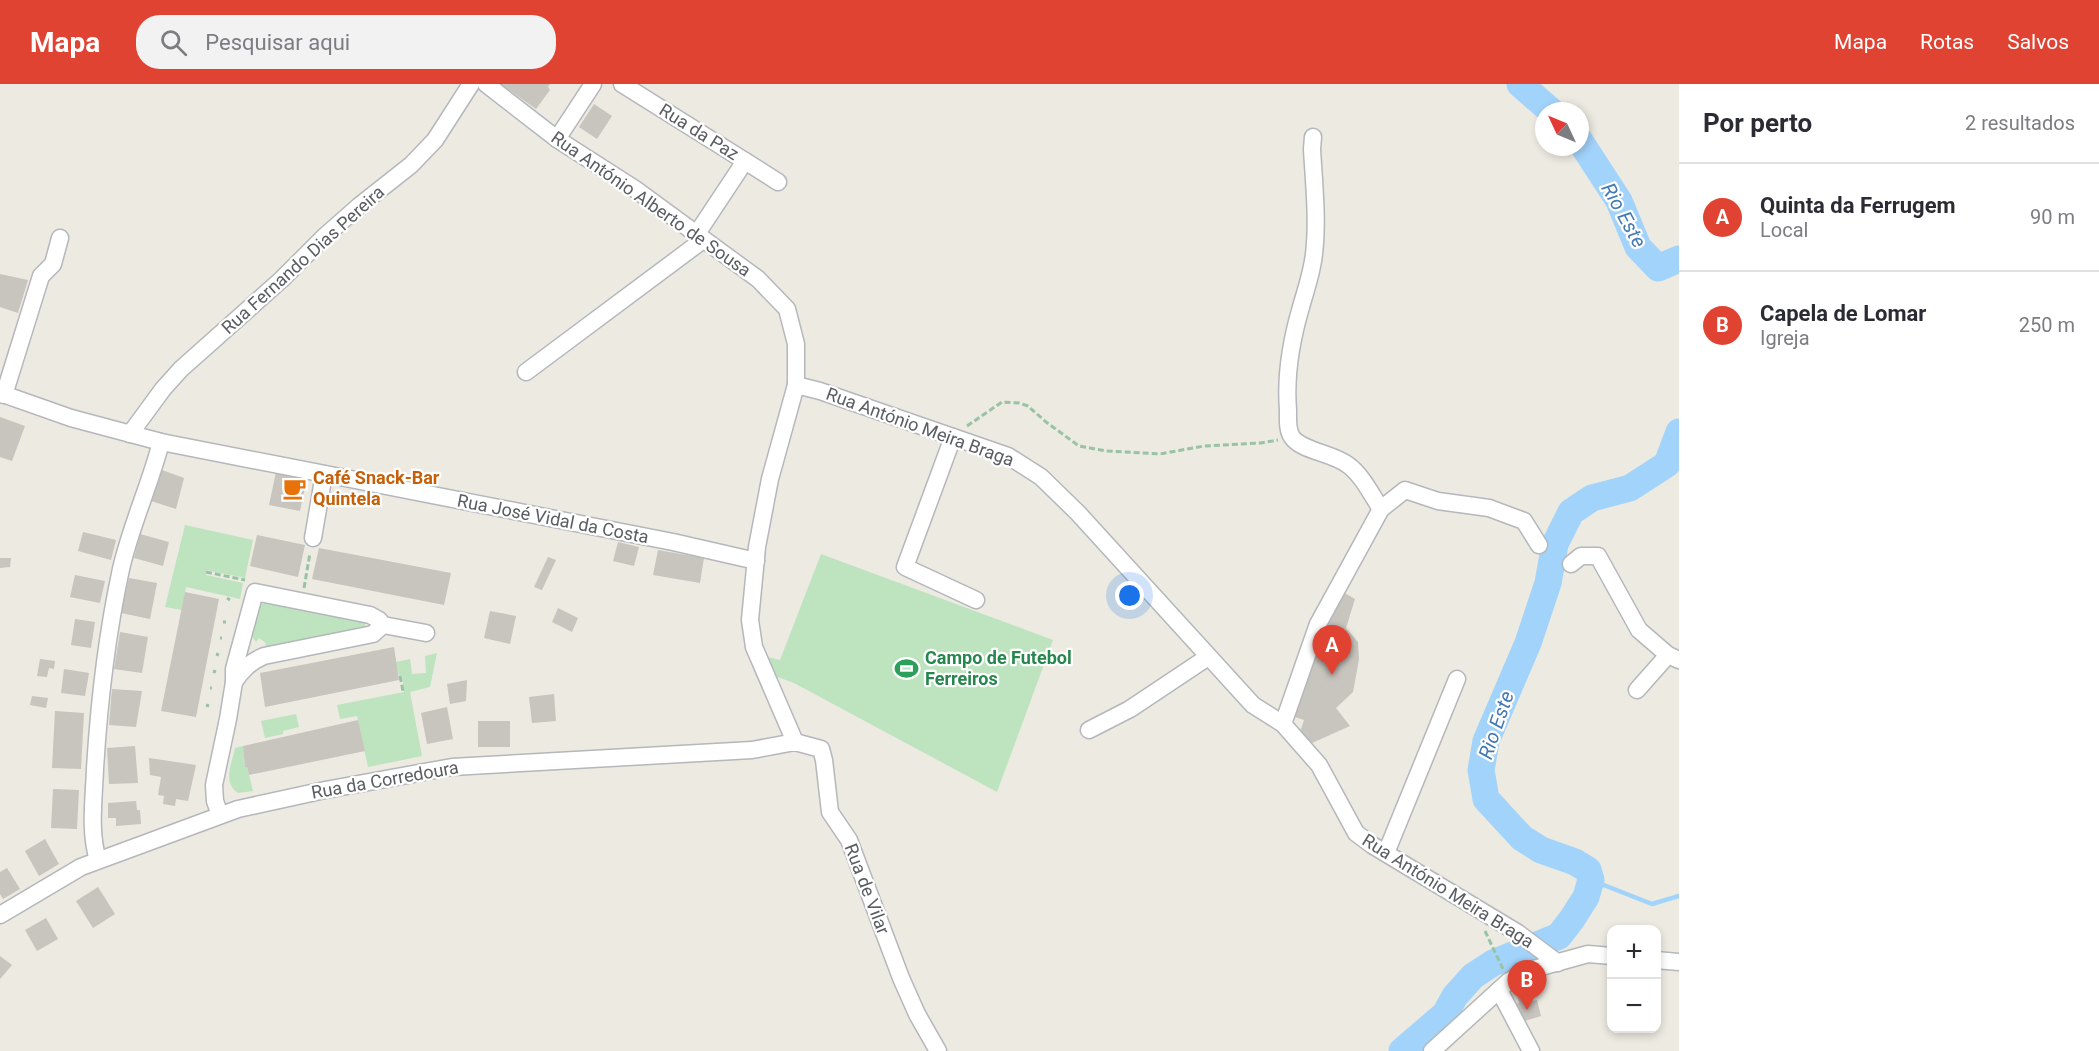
<!DOCTYPE html>
<html lang="pt">
<meta charset="utf-8">
<style>
body{margin:0;font-family:Roboto,sans-serif;background:#f2f2f3;color:#2b2b33}
.controls{position:absolute;right:18px;bottom:18px;display:grid;overflow:hidden;border-radius:12px;box-shadow:0 3px 9px #0003}
.controls button{width:54px;height:54px;display:grid;place-items:center;padding:0;border:0;border-bottom:2px solid #e1e1e2;background:#fff;color:#2b2b33;font:30px sans-serif}
.compass{position:absolute;left:1535px;top:18px;width:54px;height:54px;border-radius:50%;background:#fff;box-shadow:0 3px 9px #0003;rotate:314deg}
.you{position:absolute;left:1130px;top:512px;width:21px;height:21px;margin:-15px;border:4px solid #fff;border-radius:50%;background:#1a73e8;box-shadow:0 0 0 9px #1a73e833}
.badge{display:grid;place-items:center;width:39px;height:39px;border-radius:50%;background:#e14332;color:#fff;font-size:20px;font-weight:700}
.pin{position:absolute;translate:-50% -50px;filter:drop-shadow(0 2px 3px #0008)}
.pin::after{content:'';position:absolute;top:32px;width:21px;height:18px;background:inherit;clip-path:polygon(0 0,100% 0,50% 100%)}
.list{margin:0;padding:0;list-style:none}
h2{display:flex;justify-content:space-between;align-items:center;height:78px;margin:0;padding:0 24px;font-size:26px}
h2 small{font-size:20px;font-weight:400;color:#7c7c81}
.list li{display:grid;grid-template-columns:39px 1fr auto;gap:18px;align-items:center;box-sizing:border-box;height:108px;padding:0 24px;border-top:2px solid #e1e1e2}
.list b{display:block;font-size:22px;white-space:nowrap}
.list p{margin:0;font-size:20px;white-space:nowrap;color:#7c7c81}
.list em{font-size:20px;font-style:normal;color:#7c7c81}
.icon{flex:none;width:33px;height:33px;fill:none;stroke:currentColor;stroke-width:2;stroke-linecap:round;stroke-linejoin:round}
.map{position:relative;flex:none;width:1679px;height:967px;overflow:hidden}
header{display:flex;align-items:center;gap:36px;box-sizing:border-box;height:84px;padding:0 30px;background:#e14332;color:#fff}
header strong{font-size:28px}
nav{display:flex;gap:33px;margin-inline-start:auto;font-size:21px}
.search{width:420px;height:54px;background:#f2f2f3;display:flex;align-items:center;gap:15px;box-sizing:border-box;padding:0 21px;border-radius:24px;color:#7c7c81;font-size:22px}
main{display:flex}
aside{flex:1;background:#fff}
.map>svg:first-child{display:block}
</style>
<header>
<strong>Mapa</strong>
<div class="search"><svg class="icon" aria-label="search" viewBox="0 0 24 24"><circle cx="10" cy="10" r="6"/><path d="M15 15l6 6"/></svg>Pesquisar aqui</div>
<nav><a>Mapa</a><a>Rotas</a><a>Salvos</a></nav>
</header>
<main>
<div class="map">
<svg width="1679" height="967" viewBox="0 0 1679 967">
<rect width="100%" height="100%" fill="#eceae1"/>
<g fill="#bee3bf">
<path d="M 185,441 L 253,456 L 245,494 L 206,486 L 206,491 L 243,499 L 240,515 L 186,503 L 182,526 L 165,523 Z"/>
<path d="M 821,470 L 1053,556 L 997,708 L 794,599 L 772,591 L 768,573 L 780,576 Z"/>
<path d="M 266,518 L 365,537 L 365,543 L 361,547 L 268,566 L 264,564 L 266,559 L 259,554 L 256,558 L 251,551 L 260,521 Z"/>
<path d="M 437,569 L 430,603 L 410,608 L 422,672 L 368,683 L 357,632 L 340,635 L 337,621 L 404,608 L 402,592 L 399,592 L 396,578 L 410,575 L 412,590 L 426,589 L 425,572 Z"/>
<path d="M 296,630 L 299,643 L 283,647 L 283,650 L 265,654 L 261,637 Z"/>
<path d="M 243,662 L 245,683 L 247,683 L 253,707 L 238,709 C 222,699 232,679 235,664 Z"/>
</g>
<g fill="none" stroke-linecap="round" stroke-linejoin="round">
<path stroke="#a2d3fb" stroke-width="4.5" d="M 1591,796 L 1652,820 L 1679,812"/>
<g stroke="#a2d3fb" stroke-width="27">
<path d="M 1520,0 L 1551,27"/>
<path d="M 1580,57 L 1619,117 L 1638,163 L 1658,184 L 1679,175"/>
<path d="M 1402,967 L 1445,930 L 1455,912 L 1473,892 L 1493,879 L 1559,852 L 1572,835 L 1586,813 L 1591,796 L 1588,786 L 1575,778 L 1541,766 L 1522,754 L 1486,715 L 1481,686 L 1486,657 L 1528,559 L 1548,499 L 1555,460 L 1571,428 L 1592,414 L 1630,404 L 1667,380 L 1679,348"/>
</g>
</g>
<g fill="#c8c4be">
<path d="M 501,0 L 550,0 L 548,3 L 550,6 L 536,25 Z"/>
<path d="M 594,20 L 612,32 L 597,55 L 579,43 Z"/>
<path d="M 0,190 L 28,196 L 18,229 L 0,223 Z"/>
<path d="M 0,333 L 25,342 L 12,377 L 0,373 Z"/>
<path d="M 162,386 L 184,394 L 176,425 L 151,417 Z"/>
<path d="M 276,388 L 307,394 L 300,427 L 269,421 Z"/>
<path d="M 83,448 L 116,456 L 111,476 L 78,467 Z"/>
<path d="M 140,450 L 169,458 L 163,482 L 134,474 Z"/>
<path d="M 257,451 L 305,461 L 298,493 L 250,482 Z"/>
<path d="M 618,458 L 639,463 L 634,482 L 613,477 Z"/>
<path d="M 319,464 L 451,489 L 444,521 L 312,495 Z"/>
<path d="M 658,466 L 704,474 L 700,499 L 653,491 Z"/>
<path d="M 548,473 L 556,476 L 542,506 L 534,503 Z"/>
<path d="M 0,474 L 11,474 L 10,483 L 0,484 Z"/>
<path d="M 75,491 L 105,497 L 100,519 L 70,513 Z"/>
<path d="M 129,494 L 157,499 L 150,535 L 121,529 Z"/>
<path d="M 185,508 L 219,515 L 196,633 L 161,627 Z"/>
<path d="M 1343,508 L 1355,515 L 1346,544 L 1358,558 L 1359,575 L 1353,608 L 1336,624 L 1350,642 L 1312,659 L 1300,648 L 1304,636 L 1295,633 L 1317,564 Z"/>
<path d="M 558,524 L 578,534 L 572,548 L 552,538 Z"/>
<path d="M 490,527 L 516,532 L 510,560 L 484,554 Z"/>
<path d="M 75,535 L 95,538 L 91,564 L 71,561 Z"/>
<path d="M 120,548 L 148,553 L 142,589 L 114,585 Z"/>
<path d="M 394,563 L 399,596 L 265,623 L 260,589 Z"/>
<path d="M 40,575 L 55,577 L 54,585 L 49,584 L 47,593 L 37,592 Z"/>
<path d="M 64,585 L 89,589 L 85,612 L 61,609 Z"/>
<path d="M 467,596 L 466,617 L 450,620 L 447,600 Z"/>
<path d="M 112,605 L 142,607 L 136,643 L 109,641 Z"/>
<path d="M 554,610 L 556,637 L 532,639 L 529,613 Z"/>
<path d="M 32,612 L 48,614 L 46,624 L 30,621 Z"/>
<path d="M 447,623 L 453,655 L 427,660 L 421,629 Z"/>
<path d="M 55,627 L 84,629 L 81,685 L 52,684 Z"/>
<path d="M 358,636 L 365,667 L 249,691 L 247,683 L 245,683 L 243,662 Z"/>
<rect x="478" y="637" width="32" height="26"/>
<path d="M 135,662 L 138,699 L 109,700 L 107,664 Z"/>
<path d="M 149,674 L 196,681 L 188,717 L 176,715 L 175,722 L 163,720 L 164,712 L 158,711 L 161,693 L 150,691 Z"/>
<path d="M 53,705 L 79,706 L 77,745 L 51,744 Z"/>
<path d="M 136,717 L 137,726 L 140,726 L 141,740 L 116,742 L 116,734 L 108,734 L 108,719 Z"/>
<path d="M 45,755 L 59,780 L 39,792 L 25,767 Z"/>
<path d="M 7,784 L 20,805 L 3,815 L 0,810 L 0,788 Z"/>
<path d="M 98,803 L 115,830 L 93,844 L 76,817 Z"/>
<path d="M 46,834 L 58,855 L 37,867 L 25,846 Z"/>
<path d="M 0,872 L 12,881 L 0,895 Z"/>
<path d="M 1527,908 L 1530,918 L 1537,916 L 1541,932 L 1518,939 L 1512,921 L 1519,919 L 1517,911 Z"/>
</g>
<g fill="none" stroke-linecap="round" stroke-linejoin="round">
<defs>
<g id="minor">
<path d="M 486,0 L 557,55 L 635,105 L 758,195 L 787,225 L 796,260 L 796,301 L 770,395 L 757,463 L 750,536 L 754,563 L 795,658"/>
<path d="M 622,0 L 745,77"/>
<path d="M 1313,53 L 1312,65 C 1314,100 1318,136 1314,170 C 1312,189 1306,205 1301,223 C 1291,257 1285,290 1288,326 C 1288,335 1287,346 1292,353 C 1301,367 1333,369 1348,381 C 1362,391 1371,410 1381,425"/>
<path d="M 557,55 L 593,0"/>
<path d="M 696,151 L 745,77 L 778,98"/>
<path d="M 526,288 L 703,156"/>
<path d="M 796,301 L 820,307 L 1008,372 L 1041,393 L 1078,429 L 1253,621 L 1283,640 L 1319,681 L 1356,749 L 1372,761 L 1518,849 L 1558,879"/>
<path d="M 0,309 L 71,334 L 161,358 L 673,458 L 756,477"/>
<path d="M 4,311 L 41,192 L 53,180 L 60,154"/>
<path d="M 130,350 L 163,305 L 181,285 L 282,195 L 325,152 L 359,122 L 411,81 L 435,56 L 471,0"/>
<path d="M 953,353 L 905,483 L 976,516"/>
<path d="M 313,454 L 324,390"/>
<path d="M 1571,480 L 1581,472 L 1598,472 L 1639,546 L 1668,571 L 1679,576"/>
<path d="M 234,598 C 242,586 250,578 264,572 L 373,550 L 383,541"/>
<path d="M 1637,606 L 1668,571"/>
<path d="M 1283,640 L 1318,540 L 1381,425 L 1405,406 L 1438,417 L 1489,424 L 1524,437 L 1539,461"/>
<path d="M 1089,646 L 1130,625 L 1208,573"/>
<path d="M 220,731 L 215,717 L 214,701 L 228,635 L 234,598 L 234,585 L 255,508 L 370,531 L 379,536 L 383,541 L 426,549"/>
<path d="M 1386,769 L 1457,595"/>
<path d="M 98,776 C 89,748 94,714 95,685 C 99,618 107,550 121,485 C 131,441 150,401 161,358"/>
<path d="M 0,831 L 81,783 L 238,725 L 325,706 L 452,683 L 752,666 L 795,658 L 821,665 L 824,676 L 830,728 L 849,756 L 901,894 L 917,930 L 938,967"/>
<path d="M 1656,876 L 1679,878"/>
<path d="M 1499,906 L 1531,967"/>
<path d="M 1432,967 L 1509,897 L 1530,886 L 1588,870 L 1612,872"/>
</g>
</defs>
<use href="#minor" stroke="#b4b7bb" stroke-width="19"/>
<g stroke="#98c3a5" stroke-width="3" stroke-dasharray="6 3" stroke-linecap="butt">
<path d="M 967,342 L 1002,318 L 1019,319 L 1028,322 L 1046,338 L 1079,362 L 1106,367 L 1160,370 L 1204,362 L 1261,359 L 1278,356"/>
<path d="M 206,488 L 245,496"/>
<path d="M 304,504 L 310,469"/>
<path d="M 227,514 L 230,516"/>
<path d="M 223,538 L 226,538"/>
<path d="M 220,554 L 222,554"/>
<path d="M 216,570 L 219,571"/>
<path d="M 213,587 L 216,588"/>
<path d="M 400,592 L 403,607"/>
<path d="M 210,604 L 212,604"/>
<path d="M 206,621 L 209,622"/>
<path d="M 1485,847 L 1503,885"/>
</g>
<use href="#minor" stroke="#fff" stroke-width="16"/>
</g>
<defs>
<symbol id="cafe-bare" viewBox="-9 -9 18 18"><path d="M-5.5-4.5H6V0H3Q3 3.5 0 3.5H-2.5Q-5.5 3.5-5.5 0ZM3-3.2v2h1.7v-2ZM-6 4.5H4V6H-6Z" fill="#e8710a" stroke="#fff" stroke-width="2.5" paint-order="stroke"/></symbol>
<symbol id="stadium-bare" viewBox="-9 -9 18 18"><path d="M0-5a6.5 5 0 1 0 0 10a6.5 5 0 1 0 0-10ZM-3.5-1.8h7v3.6h-7Z" fill="#2e9e5b" stroke="#fff" stroke-width="2.5" paint-order="stroke"/></symbol>
</defs>
<g fill-rule="evenodd">
<use href="#cafe-bare" x="278" y="388" width="33" height="33"/>
<use href="#stadium-bare" x="890" y="568" width="33" height="33"/>
</g>
<g text-anchor="middle" stroke-width="4.5" stroke-linejoin="round" paint-order="stroke">
<g font-size="18" fill="#5a5d61" stroke="#fff">
<text transform="translate(699 48) rotate(32)" y="6">Rua da Paz</text>
<text transform="translate(651 120) rotate(35)" y="6">Rua António Alberto de Sousa</text>
<text transform="translate(303 176) rotate(-42)" y="6">Rua Fernando Dias Pereira</text>
<text transform="translate(920 343) rotate(20)" y="6">Rua António Meira Braga</text>
<text transform="translate(553 435) rotate(11)" y="6">Rua José Vidal da Costa</text>
<text transform="translate(385 696) rotate(-10)" y="6">Rua da Corredoura</text>
<text transform="translate(867 805) rotate(69)" y="6">Rua de Vilar</text>
<text transform="translate(1448 807) rotate(32)" y="6">Rua António Meira Braga</text>
</g>
<g font-size="18" font-weight="bold" fill="#c56008" stroke="#fff" text-anchor="start">
<text x="313" y="400">Café Snack-Bar<tspan x="313" dy="21">Quintela</tspan></text>
</g>
<g font-size="18" font-weight="bold" fill="#27864d" stroke="#fff" text-anchor="start">
<text x="925" y="580">Campo de Futebol<tspan x="925" dy="21">Ferreiros</tspan></text>
</g>
<g font-size="20" font-style="italic" fill="#4379b4" stroke="#fff">
<text transform="translate(1624 131) rotate(61)" y="7">Rio Este</text>
<text transform="translate(1496 641) rotate(-71)" y="7">Rio Este</text>
</g>
</g>
</svg>
<div class="controls">
<button>+</button>
<button>−</button>
</div>
<svg class="compass" viewBox="-18 -18 36 36"><path d="M0-13l5 13h-10z" fill="#e53935"/><path d="M0 13l5-13h-10z" fill="#7c7c81"/></svg>
<div class="you"></div>
<div class="pin badge" style="left:1332px;top:591px">A</div>
<div class="pin badge" style="left:1527px;top:926px">B</div>
</div>
<aside>
<h2>Por perto<small>2 resultados</small></h2>
<ul class="list">
<li><span class="badge">A</span><div><b>Quinta da Ferrugem</b><p>Local</p></div><em>90 m</em></li>
<li><span class="badge">B</span><div><b>Capela de Lomar</b><p>Igreja</p></div><em>250 m</em></li>
</ul>
</aside>
</main>
